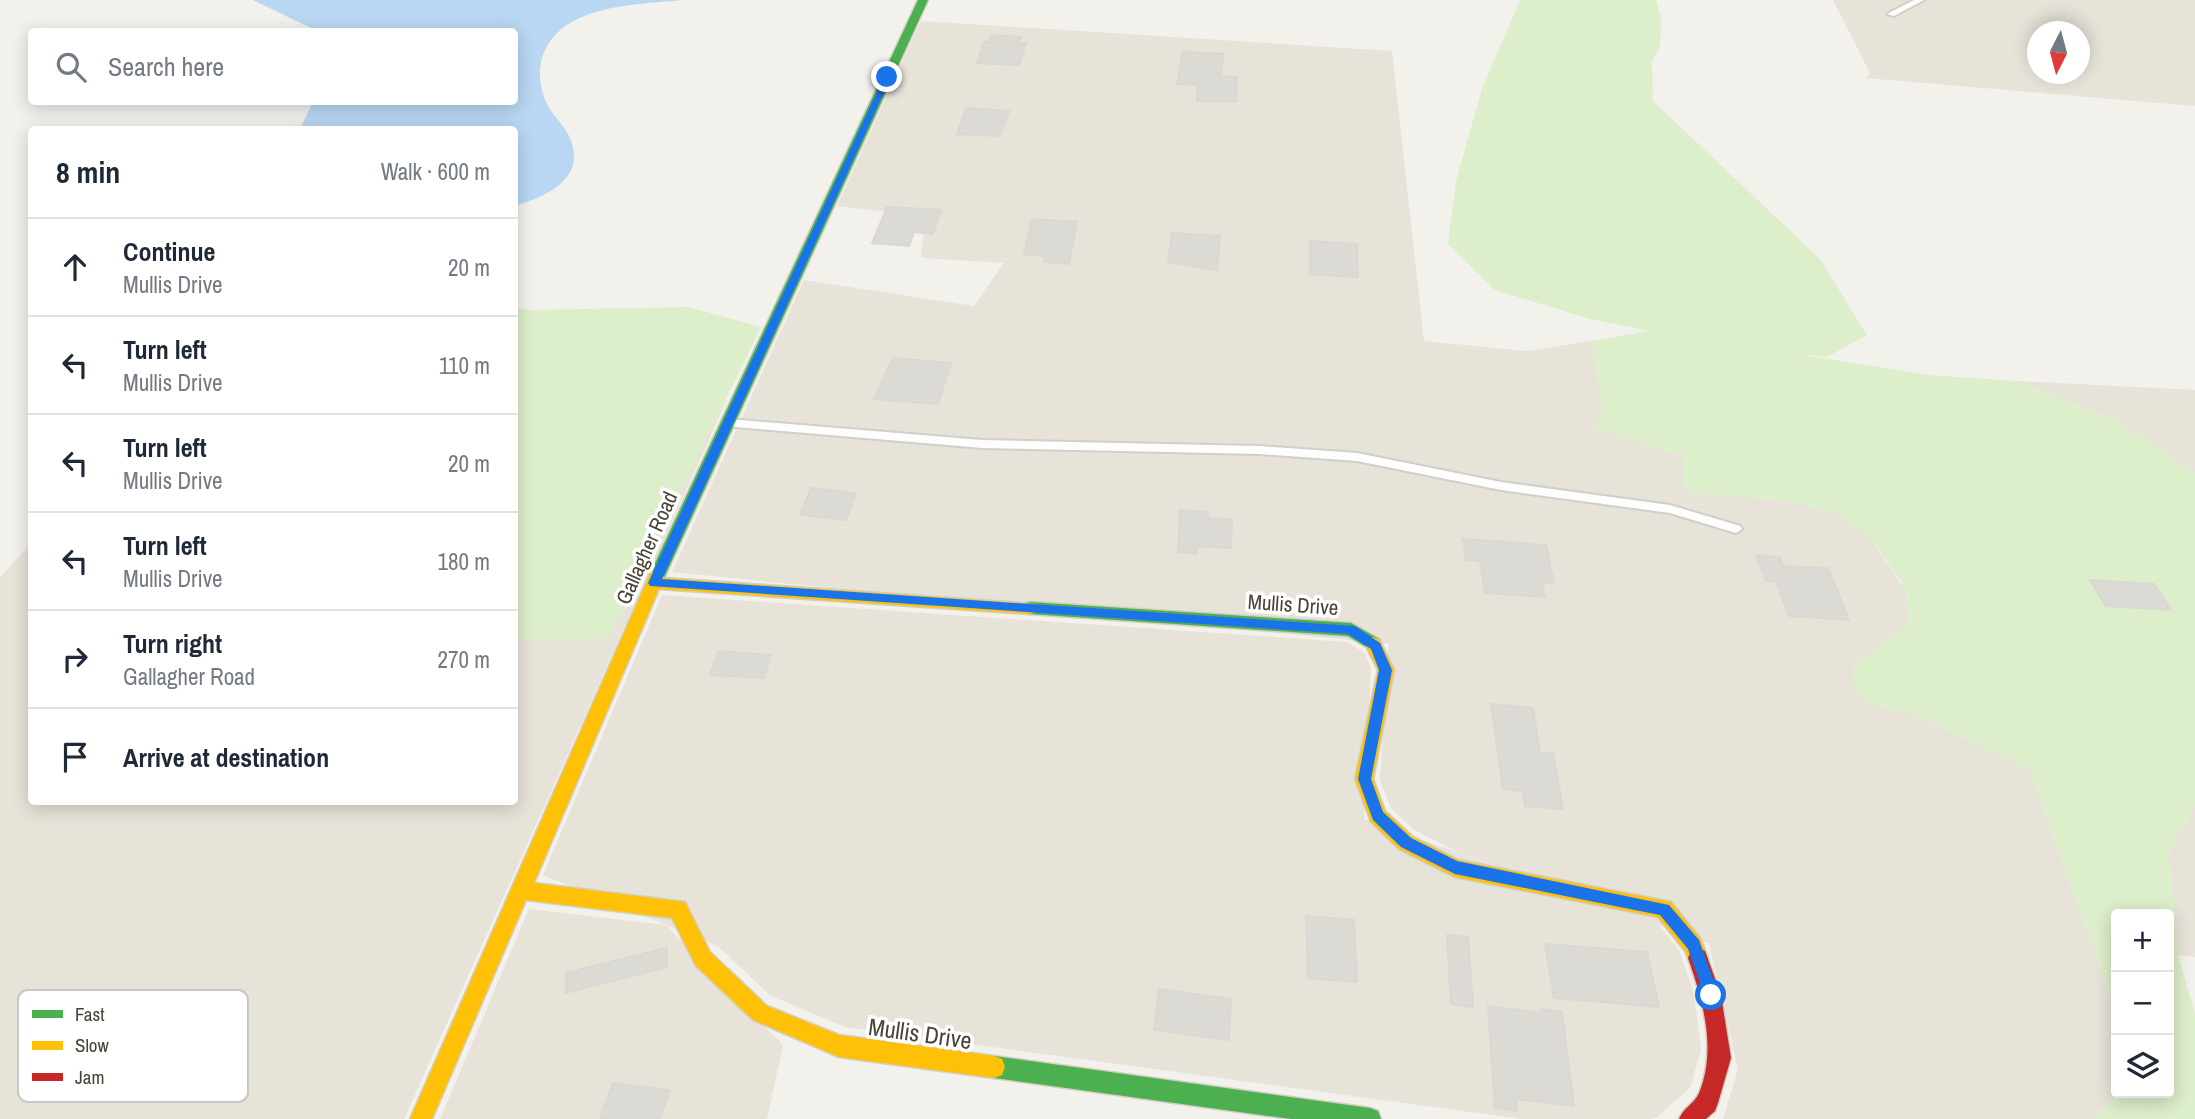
<!DOCTYPE html>
<meta charset="utf-8">
<style>
body{margin:0;font-family:"Archivo Narrow",sans-serif;background:#f6f6f7;color:#1f2937}
.controls{position:absolute;right:21px;bottom:21px;display:grid;overflow:hidden;border-radius:7px;box-shadow:0 4px 18px #0003}
.controls button{width:63px;height:63px;display:grid;place-items:center;padding:0;border:0;border-bottom:2px solid #e0e1e3;background:#fff;color:#1f2937;font:35px sans-serif}
.compass{position:absolute;left:2027px;top:21px;width:63px;height:63px;border-radius:50%;background:#fff;box-shadow:0 4px 18px #0003;rotate:186deg}
.stop{position:absolute;width:21px;height:21px;margin:-16px;border:5px solid #1a73e8;border-radius:50%;background:#fff}
.stop.end{background:#1a73e8;border-color:#fff;box-shadow:0 2px 7px #0008}
.list{margin:0;padding:0;list-style:none}
h2{display:flex;justify-content:space-between;align-items:center;height:91px;margin:0;padding:0 28px;font-size:30px}
h2 small{font-size:23px;font-weight:400;color:#747a83}
.list li{display:grid;grid-template-columns:46px 1fr auto;gap:21px;align-items:center;box-sizing:border-box;height:98px;padding:0 28px;border-top:2px solid #e0e1e3}
.list b{display:block;font-size:26px;white-space:nowrap}
.list p{margin:0;font-size:23px;white-space:nowrap;color:#747a83}
.list em{font-size:23px;font-style:normal;color:#747a83}
.icon{flex:none;width:38px;height:38px;fill:none;stroke:currentColor;stroke-width:2;stroke-linecap:round;stroke-linejoin:round}
.map{position:relative;flex:none;width:2195px;height:1119px;overflow:hidden}
.search{position:absolute;background:#fff;box-shadow:0 4px 18px #0003;left:28px;top:28px;width:490px;height:77px;display:flex;align-items:center;gap:18px;box-sizing:border-box;padding:0 24px;border-radius:7px;color:#747a83;font-size:26px}
.panel{position:absolute;background:#fff;box-shadow:0 4px 18px #0003;left:28px;top:126px;width:490px;height:679px;border-radius:7px}
.map>svg:first-child{display:block}
</style>
<div class="map">
<svg width="2195" height="1119" viewBox="0 0 2195 1119">
<rect width="100%" height="100%" fill="#f2f1ec"/>
<g fill="#e7e3d9" fill-rule="evenodd">
<path d="M 1833,0 L 2195,0 L 2195,106 L 1866,78 L 1870,73 ZM 2038,32 L 2080,32 L 2080,74 L 2038,74 Z"/>
<path d="M 921,21 L 1392,51 L 1424,341 L 1527,351 L 1591,341 L 1603,408 L 1594,429 L 1683,456 L 1685,492 L 1789,501 L 1836,514 L 1868,535 L 1906,591 L 1909,624 L 1853,665 L 1863,701 L 1925,719 L 2030,770 L 2116,1013 L 2116,1091 L 2094,1119 L 1723,1119 L 1738,1069 L 1709,944 L 1458,852 L 1414,830 L 1391,808 L 1380,780 L 1389,644 L 672,572 L 804,280 L 974,306 L 1004,263 L 921,258 L 925,216 L 837,206 Z"/>
<path d="M 2016,381 L 2195,390 L 2195,473 L 2115,419 Z"/>
<path d="M 727,399 L 404,1119 L 0,1119 L 0,578 L 31,543 L 32,802 L 514,802 L 515,640 L 609,638 L 723,402 Z"/>
<path d="M 662,595 L 1347,642 L 1365,653 L 1371,669 L 1364,819 L 1658,924 L 1679,950 L 1694,993 L 1701,1050 L 1690,1088 L 1657,1117 L 1650,1119 L 1522,1119 L 846,1027 L 771,996 L 718,946 L 543,875 Z"/>
<path d="M 2195,805 L 2195,957 L 2178,955 L 2169,851 Z"/>
<path d="M 529,909 L 666,925 L 783,1045 L 767,1119 L 440,1119 Z"/>
</g>
<g fill="#ddeeca">
<path d="M 1520,0 L 1656,0 L 1661,17 L 1660,47 L 1652,60 L 1653,101 L 1820,259 L 1867,335 L 1827,357 L 1796,354 L 1929,375 L 2016,381 L 2115,419 L 2195,473 L 2195,805 L 2169,851 L 2178,955 L 2195,1014 L 2195,1119 L 2094,1119 L 2116,1091 L 2169,1093 L 2169,914 L 2116,914 L 2116,1013 L 2030,770 L 1925,719 L 1862,701 L 1853,685 L 1853,665 L 1909,624 L 1906,591 L 1899,578 L 1868,535 L 1836,514 L 1789,501 L 1685,492 L 1683,456 L 1593,429 L 1603,408 L 1591,341 L 1650,331 L 1590,319 L 1495,290 L 1448,244 L 1456,181 L 1482,89 Z"/>
<path d="M 514,307 L 528,310 L 688,307 L 761,327 L 609,638 L 515,640 Z"/>
</g>
<path fill="#b9d7f3" d="M 253,0 L 682,0 C 634,5 555,4 541,62 C 538,75 541,92 547,104 C 552,115 562,123 568,134 C 590,177 548,196 515,206 L 514,130 L 300,129 L 313,102 L 514,102 L 514,32 L 317,31 Z"/>
<g fill="#dcdad4" stroke="#dbd8d1" stroke-width="2">
<path d="M 991,35 L 1021,37 L 1019,43 L 1026,43 L 1019,65 L 977,63 L 984,42 L 989,42 Z"/>
<path d="M 1183,52 L 1223,54 L 1221,76 L 1237,77 L 1236,102 L 1197,101 L 1198,85 L 1177,84 Z"/>
<path d="M 966,108 L 1009,111 L 1000,136 L 957,134 Z"/>
<path d="M 887,207 L 941,210 L 933,234 L 914,232 L 909,246 L 872,243 Z"/>
<path d="M 1032,219 L 1077,222 L 1069,264 L 1044,262 L 1045,256 L 1024,254 Z"/>
<path d="M 1172,233 L 1220,236 L 1217,270 L 1168,262 Z"/>
<path d="M 1310,241 L 1357,244 L 1358,277 L 1310,274 Z"/>
<path d="M 893,358 L 951,363 L 938,404 L 874,399 Z"/>
<path d="M 811,488 L 856,493 L 846,520 L 800,515 Z"/>
<path d="M 1180,510 L 1208,512 L 1208,518 L 1232,520 L 1231,548 L 1197,546 L 1197,554 L 1178,552 Z"/>
<path d="M 1463,539 L 1546,545 L 1554,583 L 1542,582 L 1545,597 L 1485,593 L 1480,561 L 1466,560 Z"/>
<path d="M 1756,555 L 1780,557 L 1783,566 L 1828,568 L 1849,620 L 1789,616 L 1776,581 L 1766,581 Z"/>
<path d="M 2090,580 L 2154,584 L 2171,610 L 2106,606 Z"/>
<path d="M 718,651 L 771,655 L 764,678 L 710,675 Z"/>
<path d="M 1491,704 L 1533,708 L 1540,753 L 1553,753 L 1563,809 L 1525,806 L 1523,791 L 1503,789 Z"/>
<path d="M 1306,916 L 1354,920 L 1357,982 L 1308,978 Z"/>
<path d="M 1447,935 L 1468,937 L 1473,1007 L 1451,1004 Z"/>
<path d="M 1545,944 L 1647,952 L 1659,1007 L 1554,998 Z"/>
<path d="M 667,948 L 667,967 L 566,993 L 566,973 Z"/>
<path d="M 1159,989 L 1231,999 L 1229,1040 L 1154,1030 Z"/>
<path d="M 1488,1006 L 1542,1013 L 1541,1009 L 1562,1012 L 1574,1106 L 1516,1099 L 1517,1111 L 1495,1108 Z"/>
<path d="M 613,1083 L 670,1090 L 660,1119 L 600,1119 Z"/>
</g>
<g fill="none" stroke-linecap="round" stroke-linejoin="round">
<defs>
<g id="lane">
<path d="M 1914,0 L 1924,0 L 1894,16 L 1887,14 Z"/>
<path d="M 728,419 L 982,440 L 1259,446 L 1357,453 L 1501,482 L 1670,505 L 1740,526 L 1742,529 L 1736,533 L 1670,513 L 1501,490 L 1357,461 L 1259,454 L 982,448 L 724,426 L 722,423 Z"/>
</g>
<g id="fast">
<path d="M 918,0 L 928,0 L 665,576 L 663,580 L 651,580 L 649,576 Z"/>
<path d="M 1030,602 L 1351,623 L 1379,639 L 1381,644 L 1379,649 L 1373,651 L 1348,636 L 1030,614 L 1024,612 L 1022,608 L 1024,604 Z"/>
<path d="M 994,1056 L 1370,1108 L 1378,1111 L 1381,1119 L 1291,1119 L 994,1078 L 986,1075 L 983,1067 L 986,1059 Z"/>
</g>
<g id="slow">
<path d="M 657,570 L 663,572 L 664,578 L 1036,604 L 1038,608 L 1036,612 L 1030,614 L 659,589 L 534,883 L 685,902 L 710,952 L 767,1006 L 839,1035 L 994,1056 L 1002,1059 L 1005,1067 L 1002,1075 L 994,1078 L 839,1057 L 753,1020 L 696,966 L 672,918 L 526,900 L 432,1119 L 410,1119 L 649,576 L 651,572 Z"/>
<path d="M 1373,637 L 1379,639 L 1394,670 L 1373,779 L 1385,811 L 1413,837 L 1458,860 L 1671,902 L 1700,938 L 1708,958 L 1705,965 L 1698,968 L 1691,965 L 1685,951 L 1658,917 L 1455,877 L 1399,849 L 1371,822 L 1355,779 L 1378,670 L 1365,644 L 1367,639 Z"/>
</g>
<path id="jam" d="M 1698,948 L 1705,951 L 1721,995 L 1731,1058 L 1718,1103 L 1715,1111 L 1706,1119 L 1679,1119 C 1683,1108 1695,1103 1699,1093 C 1717,1049 1703,1001 1688,958 L 1691,951 Z"/>
</defs>
<use href="#lane" stroke="#d0cfc9" stroke-width="4"/>
<use href="#fast" stroke="#d2cfc2" stroke-width="3"/>
<use href="#slow" stroke="#d2cfc2" stroke-width="3"/>
<use href="#jam" stroke="#d2cfc2" stroke-width="3"/>
<use href="#lane" fill="#fdfdfc" fill-rule="evenodd"/>
<use href="#fast" fill="#4caf50" fill-rule="evenodd"/>
<use href="#slow" fill="#ffc107" fill-rule="evenodd"/>
<use href="#jam" fill="#c62828" fill-rule="evenodd"/>
</g>
<path fill="#1a73e8" d="M 887,74 L 891,77 L 662,579 L 1355,626 L 1380,643 L 1392,670 L 1371,779 L 1383,812 L 1411,838 L 1457,861 L 1669,905 L 1699,940 L 1719,995 L 1717,1000 L 1711,1002 L 1706,1000 L 1688,949 L 1660,915 L 1455,874 L 1401,847 L 1373,820 L 1358,779 L 1379,670 L 1371,649 L 1348,634 L 650,586 L 648,583 L 884,77 Z"/>
<g text-anchor="middle" stroke-width="7" stroke-linejoin="round" paint-order="stroke">
<g font-size="21" fill="#4a4436" stroke="#fff">
<text transform="translate(647 548) rotate(-66)" y="7">Gallagher Road</text>
<text transform="translate(1293 605) rotate(4)" y="7">Mullis Drive</text>
</g>
<g font-size="24" fill="#4a4436" stroke="#fff">
<text transform="translate(920 1034) rotate(8)" y="8">Mullis Drive</text>
</g>
</g>
<rect x="18" y="990" width="230" height="112" rx="10" fill="#fff" stroke="#c9c7c3" stroke-width="2"/>
<rect x="32" y="1010" width="31" height="8" fill="#4caf50"/>
<rect x="32" y="1041" width="31" height="9" fill="#ffc107"/>
<rect x="32" y="1073" width="31" height="8" fill="#c62828"/>
<g font-size="19" fill="#4a4436">
<text x="75" y="1021">Fast</text>
<text x="75" y="1052">Slow</text>
<text x="75" y="1084">Jam</text>
</g>
</svg>
<div class="controls">
<button>+</button>
<button>−</button>
<button><svg class="icon" aria-label="layers" viewBox="0 0 24 24"><path d="M12 4l9 5-9 5-9-5zM3 14l9 5 9-5"/></svg></button>
</div>
<svg class="compass" viewBox="-18 -18 36 36"><path d="M0-13l5 13h-10z" fill="#e53935"/><path d="M0 13l5-13h-10z" fill="#747a83"/></svg>
<div class="stop" style="left:1711px;top:995px"></div>
<div class="stop end" style="left:887px;top:77px"></div>
<div class="search"><svg class="icon" aria-label="search" viewBox="0 0 24 24"><circle cx="10" cy="10" r="6"/><path d="M15 15l6 6"/></svg>Search here</div>
<section class="panel">
<h2>8 min<small>Walk · 600 m</small></h2>
<ul class="list">
<li><svg class="icon" aria-label="ahead" viewBox="0 0 24 24"><path d="M12 20V5M6 11l6-6 6 6"/></svg><div><b>Continue</b><p>Mullis Drive</p></div><em>20 m</em></li>
<li><svg class="icon" aria-label="left" viewBox="0 0 24 24"><path d="M17 20v-9H6M10 6l-5 5 5 5"/></svg><div><b>Turn left</b><p>Mullis Drive</p></div><em>110 m</em></li>
<li><svg class="icon" aria-label="left" viewBox="0 0 24 24"><path d="M17 20v-9H6M10 6l-5 5 5 5"/></svg><div><b>Turn left</b><p>Mullis Drive</p></div><em>20 m</em></li>
<li><svg class="icon" aria-label="left" viewBox="0 0 24 24"><path d="M17 20v-9H6M10 6l-5 5 5 5"/></svg><div><b>Turn left</b><p>Mullis Drive</p></div><em>180 m</em></li>
<li><svg class="icon" aria-label="right" viewBox="0 0 24 24"><path d="M7 20v-9h11M14 6l5 5-5 5"/></svg><div><b>Turn right</b><p>Gallagher Road</p></div><em>270 m</em></li>
<li><svg class="icon" aria-label="arrive" viewBox="0 0 24 24"><path d="M6 21V4h12l-3 4 3 4H6"/></svg><div><b>Arrive at destination</b></div></li>
</ul>
</section>
</div>
